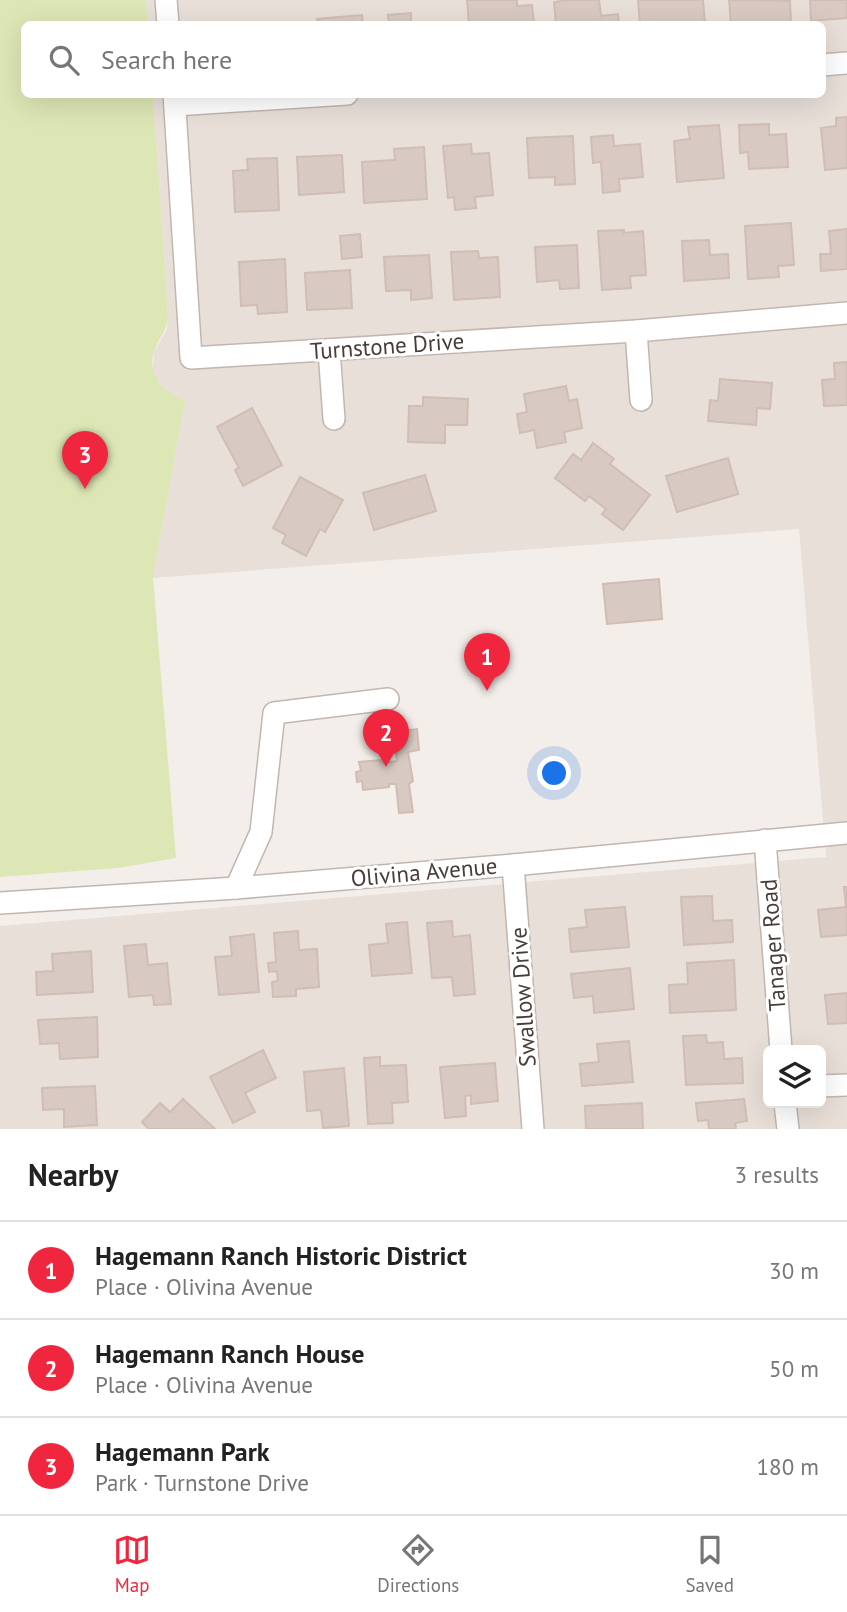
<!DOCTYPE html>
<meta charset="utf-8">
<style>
body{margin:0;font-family:"PT Sans",sans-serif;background:#f6f6f6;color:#222}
.controls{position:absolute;right:21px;bottom:21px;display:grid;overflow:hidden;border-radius:10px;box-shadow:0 7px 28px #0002}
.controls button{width:63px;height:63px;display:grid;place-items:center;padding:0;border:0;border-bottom:2px solid #e0e0e0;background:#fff;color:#222;font:35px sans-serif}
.you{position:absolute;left:555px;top:774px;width:24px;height:24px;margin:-18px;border:5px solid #fff;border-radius:50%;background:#1a73e8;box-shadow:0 0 0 10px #1a73e833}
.badge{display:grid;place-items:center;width:46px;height:46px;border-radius:50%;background:#ef263d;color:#fff;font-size:23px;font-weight:700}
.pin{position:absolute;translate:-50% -58px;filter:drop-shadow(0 2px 4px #0008)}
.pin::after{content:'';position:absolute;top:37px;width:24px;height:21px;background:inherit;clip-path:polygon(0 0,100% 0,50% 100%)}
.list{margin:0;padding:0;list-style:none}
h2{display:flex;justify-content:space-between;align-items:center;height:91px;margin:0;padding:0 28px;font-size:30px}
h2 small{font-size:23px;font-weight:400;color:#767676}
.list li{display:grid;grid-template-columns:46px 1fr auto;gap:21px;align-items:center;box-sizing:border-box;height:98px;padding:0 28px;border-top:2px solid #e0e0e0}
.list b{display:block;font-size:26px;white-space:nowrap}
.list p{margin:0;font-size:23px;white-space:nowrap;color:#767676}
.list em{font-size:23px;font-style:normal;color:#767676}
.icon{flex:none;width:38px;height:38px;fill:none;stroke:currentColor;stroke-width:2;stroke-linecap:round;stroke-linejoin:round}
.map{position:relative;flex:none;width:847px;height:1129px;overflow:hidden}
.search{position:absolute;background:#fff;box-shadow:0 7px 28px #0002;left:21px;right:21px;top:21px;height:77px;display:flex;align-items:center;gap:18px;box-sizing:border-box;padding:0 24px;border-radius:10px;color:#767676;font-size:26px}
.sheet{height:385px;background:#fff}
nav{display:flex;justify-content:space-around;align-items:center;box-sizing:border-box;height:98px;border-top:2px solid #e0e0e0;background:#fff;font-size:19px;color:#767676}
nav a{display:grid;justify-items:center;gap:4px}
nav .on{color:#ef263d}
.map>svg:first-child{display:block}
</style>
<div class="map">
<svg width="847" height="1129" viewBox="0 0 847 1129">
<rect width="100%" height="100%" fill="#f4eeea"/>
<path fill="#e8dfd8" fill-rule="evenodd" d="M 146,0 L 847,0 L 847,1129 L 0,1129 L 0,926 L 826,857 L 799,529 L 153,578 L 185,400 L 174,396 L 164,389 L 155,377 L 153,368 L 154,352 L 167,329 L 168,315 L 153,95 L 822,94 L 822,24 L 148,24 ZM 768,1050 L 821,1050 L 821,1103 L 768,1103 Z"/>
<path fill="#dde6b5" d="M 0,0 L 146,0 L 148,24 L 24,24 L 24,94 L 153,95 L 168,315 C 168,330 158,338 154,352 C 147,376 164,393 185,400 L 153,578 L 176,858 L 118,868 L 0,877 Z"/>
<g fill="#d8cac3" stroke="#d0bdb3" stroke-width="2">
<path d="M 467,0 L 517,0 L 517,6 L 532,5 L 534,24 L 469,24 Z"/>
<path d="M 569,0 L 599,0 L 601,16 L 618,14 L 619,24 L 556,24 L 554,2 Z"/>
<path d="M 638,0 L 703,0 L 705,24 L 640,24 Z"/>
<path d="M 729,0 L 790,1 L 791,24 L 731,24 Z"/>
<path d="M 810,0 L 847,0 L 847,18 L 811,21 Z"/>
<path d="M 411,13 L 411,24 L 389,24 L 388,15 Z"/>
<path d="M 362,15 L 363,24 L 318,24 L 317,19 Z"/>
<path d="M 847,117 L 847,168 L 825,170 L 821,128 L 836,126 L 836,118 Z"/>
<path d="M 769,124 L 769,135 L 786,134 L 788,167 L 749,169 L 748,152 L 740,153 L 739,125 Z"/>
<path d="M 719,125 L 724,178 L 677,182 L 674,141 L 690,139 L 688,127 Z"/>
<path d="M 613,135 L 614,146 L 640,144 L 643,177 L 619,179 L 620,191 L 603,193 L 601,162 L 593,163 L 591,137 Z"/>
<path d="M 573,136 L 575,184 L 555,185 L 555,177 L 529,178 L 527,138 Z"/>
<path d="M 471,144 L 472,154 L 489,153 L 493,195 L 475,197 L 476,208 L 455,210 L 454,197 L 448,198 L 443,146 Z"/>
<path d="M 424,147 L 427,199 L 364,203 L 362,162 L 395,160 L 394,149 Z"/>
<path d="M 342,155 L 344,192 L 299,195 L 297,157 Z"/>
<path d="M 277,158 L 279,210 L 235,212 L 233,171 L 248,170 L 247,159 Z"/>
<path d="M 791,223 L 794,265 L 778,266 L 779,277 L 748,279 L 745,226 Z"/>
<path d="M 847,229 L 847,269 L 821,271 L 820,254 L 831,254 L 829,231 Z"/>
<path d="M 624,230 L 624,233 L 643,231 L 646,275 L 630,276 L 631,288 L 602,290 L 598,231 Z"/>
<path d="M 360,234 L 362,257 L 342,259 L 340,236 Z"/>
<path d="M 709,240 L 710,255 L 728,254 L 729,278 L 684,281 L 682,241 Z"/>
<path d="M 577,245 L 579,288 L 560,289 L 559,280 L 537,282 L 535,247 Z"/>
<path d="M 478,251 L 479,258 L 498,257 L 500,297 L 454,300 L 451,252 Z"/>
<path d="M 429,255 L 432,298 L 411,300 L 411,290 L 386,291 L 384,257 Z"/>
<path d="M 285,259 L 287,312 L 258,314 L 257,305 L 241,306 L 239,262 Z"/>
<path d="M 350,270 L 352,308 L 307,310 L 305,273 Z"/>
<path d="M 847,362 L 847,405 L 824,406 L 822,380 L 835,379 L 834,363 Z"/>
<path d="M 720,379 L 772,383 L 770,409 L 757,408 L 756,425 L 708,421 L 710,400 L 718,401 Z"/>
<path d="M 566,386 L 569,401 L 577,399 L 582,428 L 564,432 L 566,442 L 537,448 L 534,430 L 520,433 L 517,414 L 527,412 L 524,394 Z"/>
<path d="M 423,397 L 468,399 L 467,425 L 445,425 L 445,443 L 408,442 L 409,406 L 423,406 Z"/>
<path d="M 252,408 L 282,465 L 243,486 L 235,470 L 239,468 L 217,427 Z"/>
<path d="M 593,443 L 614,459 L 610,464 L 650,495 L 623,530 L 602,514 L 606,509 L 589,496 L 585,501 L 555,478 L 573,454 L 581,460 Z"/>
<path d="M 728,458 L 738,494 L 677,512 L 666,476 Z"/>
<path d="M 425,475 L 436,511 L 374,530 L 363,493 Z"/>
<path d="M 300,477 L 343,500 L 325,532 L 320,529 L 306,556 L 282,543 L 286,535 L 273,528 Z"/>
<path d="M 659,579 L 662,619 L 607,624 L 603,584 Z"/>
<path d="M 417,729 L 419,750 L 408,752 L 413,781 L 409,784 L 413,812 L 399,813 L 396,784 L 389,784 L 389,787 L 363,790 L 362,781 L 357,782 L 356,772 L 361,771 L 359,762 L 381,760 L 382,763 L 397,761 L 393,732 Z"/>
<path d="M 844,887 L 847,887 L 847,935 L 821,937 L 818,910 L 846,907 Z"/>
<path d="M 712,896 L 713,921 L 732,920 L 733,942 L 684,945 L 681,897 Z"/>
<path d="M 625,907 L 629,947 L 571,952 L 569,929 L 587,927 L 585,910 Z"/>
<path d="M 452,921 L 453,937 L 470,935 L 475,994 L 454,996 L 452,977 L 432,978 L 427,923 Z"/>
<path d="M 407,922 L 412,973 L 372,976 L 369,945 L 388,943 L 386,924 Z"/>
<path d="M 298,931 L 299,950 L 317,949 L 319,987 L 296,989 L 296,996 L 273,997 L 272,982 L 278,981 L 277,971 L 269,972 L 268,963 L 276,962 L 274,933 Z"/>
<path d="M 254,934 L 259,992 L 219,995 L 215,957 L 232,956 L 230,937 Z"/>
<path d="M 146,944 L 148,965 L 167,963 L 171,1004 L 154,1005 L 153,995 L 129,997 L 124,946 Z"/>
<path d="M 91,951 L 93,992 L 37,995 L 36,972 L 53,971 L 52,954 Z"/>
<path d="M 734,960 L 736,1010 L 670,1013 L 669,985 L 688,984 L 687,963 Z"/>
<path d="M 630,968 L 634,1009 L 594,1013 L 593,996 L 574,998 L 571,974 Z"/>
<path d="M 847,993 L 847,1023 L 828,1024 L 825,995 Z"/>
<path d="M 97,1017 L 98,1057 L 60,1059 L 59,1043 L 40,1044 L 38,1020 Z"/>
<path d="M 706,1035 L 707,1043 L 723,1042 L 724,1059 L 742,1058 L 743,1083 L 686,1085 L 683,1036 Z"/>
<path d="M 629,1041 L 633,1082 L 582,1086 L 580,1064 L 599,1062 L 597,1044 Z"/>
<path d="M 263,1050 L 276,1078 L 245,1093 L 255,1112 L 233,1123 L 210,1077 Z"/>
<path d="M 380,1057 L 380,1066 L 406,1065 L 408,1102 L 392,1103 L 393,1123 L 368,1124 L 364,1058 Z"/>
<path d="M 495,1063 L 498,1101 L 471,1104 L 471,1095 L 465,1096 L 466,1116 L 445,1118 L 440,1067 Z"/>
<path d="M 344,1068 L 349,1126 L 323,1128 L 321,1110 L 307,1111 L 304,1072 Z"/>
<path d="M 95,1086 L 97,1125 L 64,1127 L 64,1109 L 43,1110 L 42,1088 Z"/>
<path d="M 183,1099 L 215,1129 L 149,1129 L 142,1122 L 160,1103 L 170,1112 Z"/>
<path d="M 744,1099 L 747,1121 L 735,1123 L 736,1129 L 709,1129 L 708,1120 L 698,1121 L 696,1103 Z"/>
<path d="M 642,1103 L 643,1129 L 586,1129 L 585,1106 Z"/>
</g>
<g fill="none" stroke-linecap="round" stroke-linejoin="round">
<defs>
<g id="minor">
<path d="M 166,0 L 168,24"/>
<path d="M 822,65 L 847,63"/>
<path d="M 174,94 L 191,358 L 636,331 L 847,313"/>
<path d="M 175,105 L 347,94"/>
<path d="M 636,331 L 641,400"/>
<path d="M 329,350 L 334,419"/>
<path d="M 765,840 L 781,1050"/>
<path d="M 513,865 L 533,1129"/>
<path d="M 236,888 L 261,832 L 274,713 L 388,699"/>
<path d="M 0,903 L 236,888 L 513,865 L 847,833"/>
<path d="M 821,1086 L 847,1085"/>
<path d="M 785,1103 L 788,1129"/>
</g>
</defs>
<use href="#minor" stroke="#c2b6b0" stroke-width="24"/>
<use href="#minor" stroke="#fff" stroke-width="21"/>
</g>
<g text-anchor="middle" stroke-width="6" stroke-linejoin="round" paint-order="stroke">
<g font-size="23" fill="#483d38" stroke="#fff">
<text transform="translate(387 346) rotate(-4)" y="8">Turnstone Drive</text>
<text transform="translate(424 872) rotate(-5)" y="8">Olivina Avenue</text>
<text transform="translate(773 945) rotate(-94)" y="8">Tanager Road</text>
<text transform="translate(523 997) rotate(-94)" y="8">Swallow Drive</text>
</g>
</g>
</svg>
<div class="controls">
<button><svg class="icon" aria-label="layers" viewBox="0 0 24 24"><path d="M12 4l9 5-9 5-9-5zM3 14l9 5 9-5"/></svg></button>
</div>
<div class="you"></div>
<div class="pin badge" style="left:487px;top:691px">1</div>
<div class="pin badge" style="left:386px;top:767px">2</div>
<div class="pin badge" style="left:85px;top:489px">3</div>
<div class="search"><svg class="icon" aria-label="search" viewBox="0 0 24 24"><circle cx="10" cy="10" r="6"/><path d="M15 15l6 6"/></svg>Search here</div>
</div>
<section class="sheet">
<h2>Nearby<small>3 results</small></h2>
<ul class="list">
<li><span class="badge">1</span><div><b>Hagemann Ranch Historic District</b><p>Place · Olivina Avenue</p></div><em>30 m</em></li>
<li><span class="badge">2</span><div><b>Hagemann Ranch House</b><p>Place · Olivina Avenue</p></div><em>50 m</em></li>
<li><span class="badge">3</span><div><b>Hagemann Park</b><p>Park · Turnstone Drive</p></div><em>180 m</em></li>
</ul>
</section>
<nav>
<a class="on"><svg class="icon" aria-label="map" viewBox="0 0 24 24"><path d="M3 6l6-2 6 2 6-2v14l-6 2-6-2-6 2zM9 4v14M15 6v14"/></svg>Map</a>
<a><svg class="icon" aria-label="directions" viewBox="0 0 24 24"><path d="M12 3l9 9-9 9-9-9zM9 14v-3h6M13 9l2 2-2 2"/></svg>Directions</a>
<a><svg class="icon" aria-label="saved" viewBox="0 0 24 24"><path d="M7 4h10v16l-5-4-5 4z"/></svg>Saved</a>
</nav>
